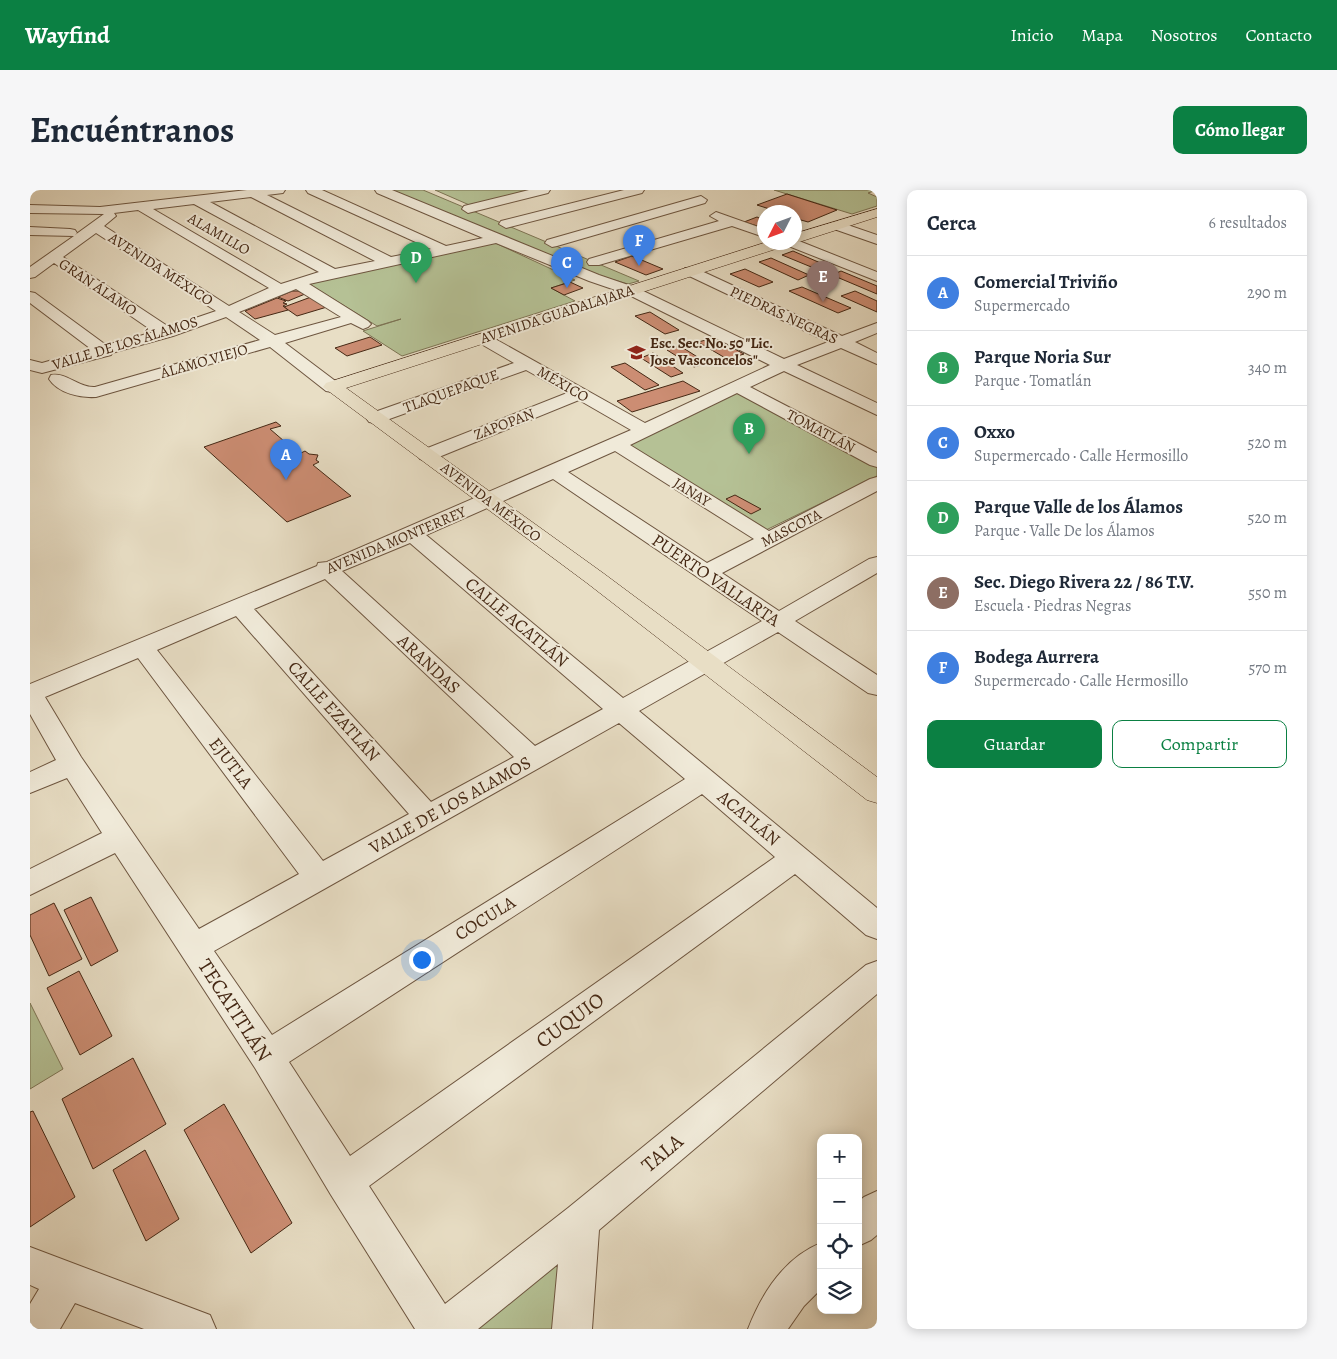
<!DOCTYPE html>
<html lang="es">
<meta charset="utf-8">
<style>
body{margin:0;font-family:Alegreya,serif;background:#f6f6f7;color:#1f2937}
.controls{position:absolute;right:15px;bottom:15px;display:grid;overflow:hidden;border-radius:10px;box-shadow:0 2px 12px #0003}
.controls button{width:45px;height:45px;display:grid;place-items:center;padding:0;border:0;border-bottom:1px solid #e0e1e3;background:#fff;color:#1f2937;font:25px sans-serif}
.compass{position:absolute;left:727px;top:15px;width:45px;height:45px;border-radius:50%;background:#fff;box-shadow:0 2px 12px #0003;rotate:228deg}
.you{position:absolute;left:391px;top:769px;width:18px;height:18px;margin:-12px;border:4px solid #fff;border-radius:50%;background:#1a73e8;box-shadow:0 0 0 8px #1a73e833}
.badge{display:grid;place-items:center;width:32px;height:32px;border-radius:50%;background:#0b8043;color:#fff;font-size:16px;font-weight:700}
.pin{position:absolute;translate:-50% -41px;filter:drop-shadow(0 1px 2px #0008)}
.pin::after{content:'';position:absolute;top:26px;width:18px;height:15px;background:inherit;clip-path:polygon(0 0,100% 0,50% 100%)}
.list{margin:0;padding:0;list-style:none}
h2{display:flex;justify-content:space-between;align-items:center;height:65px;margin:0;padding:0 20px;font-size:21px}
h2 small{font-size:16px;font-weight:400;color:#747a83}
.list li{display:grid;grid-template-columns:32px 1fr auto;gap:15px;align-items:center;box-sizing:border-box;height:75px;padding:0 20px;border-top:1px solid #e0e1e3}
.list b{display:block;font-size:19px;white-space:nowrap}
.list p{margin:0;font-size:16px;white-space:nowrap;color:#747a83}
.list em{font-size:16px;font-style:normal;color:#747a83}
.actions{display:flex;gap:10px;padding:15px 20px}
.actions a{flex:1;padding:11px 0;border:1px solid #0b8043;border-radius:10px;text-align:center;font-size:18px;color:#0b8043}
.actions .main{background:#0b8043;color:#fff}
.icon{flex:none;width:28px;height:28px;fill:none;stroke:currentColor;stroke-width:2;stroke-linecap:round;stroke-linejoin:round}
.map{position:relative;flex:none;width:847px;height:1139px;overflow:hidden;border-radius:10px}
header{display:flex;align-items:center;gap:30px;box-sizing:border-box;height:70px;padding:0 25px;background:#0b8043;color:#fff}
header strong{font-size:24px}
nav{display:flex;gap:28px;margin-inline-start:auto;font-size:18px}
.intro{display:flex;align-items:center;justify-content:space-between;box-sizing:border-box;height:120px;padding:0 30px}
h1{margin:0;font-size:35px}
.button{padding:12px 22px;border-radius:10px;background:#0b8043;color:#fff;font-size:18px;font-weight:700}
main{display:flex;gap:30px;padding:0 30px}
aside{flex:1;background:#fff;border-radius:10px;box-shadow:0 2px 12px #0003}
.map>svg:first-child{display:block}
</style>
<header>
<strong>Wayfind</strong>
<nav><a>Inicio</a><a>Mapa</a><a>Nosotros</a><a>Contacto</a></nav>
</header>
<div class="intro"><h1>Encuéntranos</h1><a class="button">Cómo llegar</a></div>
<main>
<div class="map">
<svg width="847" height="1139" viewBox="0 0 847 1139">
<rect width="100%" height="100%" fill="#e8dec5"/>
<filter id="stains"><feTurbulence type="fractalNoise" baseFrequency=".004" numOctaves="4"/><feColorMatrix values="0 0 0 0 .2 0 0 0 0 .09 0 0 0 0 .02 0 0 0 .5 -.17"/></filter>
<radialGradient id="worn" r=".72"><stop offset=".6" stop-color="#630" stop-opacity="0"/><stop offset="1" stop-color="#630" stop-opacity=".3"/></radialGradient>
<g fill="#b5c195" stroke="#7d7454">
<path d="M 362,0 L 393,0 L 609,91 L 598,94 L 567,85 L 472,48 Z"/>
<path d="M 405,0 L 509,0 L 444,17 Z"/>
<path d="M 744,0 L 847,0 L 838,3 L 847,7 L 847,16 L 822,24 Z"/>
<path d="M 461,51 L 545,90 L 521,98 L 545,111 L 372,166 L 333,141 L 371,129 L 347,136 L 279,94 Z"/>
<path d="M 711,199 L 847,273 L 847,286 L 736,340 L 592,254 Z"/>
<path d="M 0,813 L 33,879 L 0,899 Z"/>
<path d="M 536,1058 L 528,1139 L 438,1139 Z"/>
</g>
<g fill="#cc8d73" stroke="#452814">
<path d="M 757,4 L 807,20 L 778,32 L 764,28 L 764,22 L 749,22 L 727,15 Z"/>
<path d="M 727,27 L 734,30 L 734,38 L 714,32 Z"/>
<path d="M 763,61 L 802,78 L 791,81 L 752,65 Z"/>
<path d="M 602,66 L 633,79 L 616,85 L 585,72 Z"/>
<path d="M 741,68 L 779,85 L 768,90 L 729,72 Z"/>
<path d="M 715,79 L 743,92 L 729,97 L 700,84 Z"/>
<path d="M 811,81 L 847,96 L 847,104 L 802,85 Z"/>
<path d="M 540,92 L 553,98 L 534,105 L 521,98 Z"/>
<path d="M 772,97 L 821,118 L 808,123 L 759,101 Z"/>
<path d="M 262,101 L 268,101 L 275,104 L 258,111 L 248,107 Z"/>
<path d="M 825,101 L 847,111 L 847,122 L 811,106 Z"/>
<path d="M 281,107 L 297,117 L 267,126 L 254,117 Z"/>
<path d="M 247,108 L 256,111 L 253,113 L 257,114 L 253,116 L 258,120 L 225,129 L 215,121 Z"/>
<path d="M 620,122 L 649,140 L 635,144 L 605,126 Z"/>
<path d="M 340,147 L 352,155 L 317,166 L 305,158 Z"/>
<path d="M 684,148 L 714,164 L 697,169 L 668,152 Z"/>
<path d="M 650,156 L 677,173 L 664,177 L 637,160 Z"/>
<path d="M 623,163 L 653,183 L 641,187 L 611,168 Z"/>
<path d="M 595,173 L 629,195 L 615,200 L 581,177 Z"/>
<path d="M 653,191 L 670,201 L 602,222 L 587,211 Z"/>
<path d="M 246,232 L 251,236 L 240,239 L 269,264 L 275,261 L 279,264 L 288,265 L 286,270 L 289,272 L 283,275 L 321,306 L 257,332 L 174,257 Z"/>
<path d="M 705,305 L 731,319 L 721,324 L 696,309 Z"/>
<path d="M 61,707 L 88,761 L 61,776 L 34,720 Z"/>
<path d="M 24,713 L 52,769 L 19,786 L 0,745 L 0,725 Z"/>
<path d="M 49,781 L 82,846 L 50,865 L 17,798 Z"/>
<path d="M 103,868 L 136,934 L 63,979 L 32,909 Z"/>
<path d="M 194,914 L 262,1033 L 221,1063 L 154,940 Z"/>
<path d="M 3,921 L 45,1007 L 0,1037 L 0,922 Z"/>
<path d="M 115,960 L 149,1029 L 116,1051 L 83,980 Z"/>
</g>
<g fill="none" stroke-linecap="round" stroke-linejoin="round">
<defs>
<g id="minor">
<path d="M 217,0 L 255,0 L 253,3 L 237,5 L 361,67 L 401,59 L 278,3 L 276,0 L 292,0 L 416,56 L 453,48 L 347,3 L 345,0 L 362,0 L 569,85 L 607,98 L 754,169 L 798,152 L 655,84 L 653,81 L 655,78 L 665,78 L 812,146 L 847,133 L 847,143 L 825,152 L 847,163 L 847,174 L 811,158 L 767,175 L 847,213 L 847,225 L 754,181 L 720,197 L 847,263 L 847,277 L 840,275 L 707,203 L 600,255 L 739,341 L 840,289 L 847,287 L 847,301 L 692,383 L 749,421 L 839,369 L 847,367 L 847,383 L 765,431 L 847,485 L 847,505 L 838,503 L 748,442 L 609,521 L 847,718 L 847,749 L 836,745 L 765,684 L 339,996 L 415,1114 L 538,1018 L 836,775 L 847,771 L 847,804 L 569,1040 L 562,1139 L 522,1139 L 528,1074 L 448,1139 L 385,1139 L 301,1005 L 225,878 L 85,663 L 0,705 L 0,679 L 72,643 L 37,588 L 0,603 L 0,582 L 26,570 L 0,524 L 0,494 L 287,376 L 288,373 L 297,372 L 601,240 L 549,210 L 404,269 L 397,271 L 390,269 L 388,265 L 390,261 L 537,203 L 496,180 L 351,232 L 345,233 L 339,232 L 336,228 L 339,224 L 484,173 L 446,151 L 444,148 L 446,145 L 458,145 L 615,233 L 740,175 L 597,104 L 559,91 L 466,53 L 279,94 L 338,131 L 341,134 L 338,137 L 333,139 L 321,133 L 255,153 L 308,193 L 311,197 L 308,201 L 302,202 L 296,201 L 240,157 L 66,207 C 50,208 28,203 19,189 L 21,185 C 37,182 48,198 65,197 L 230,150 L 196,127 L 143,146 L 82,163 L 81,165 L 12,183 L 0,180 L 0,170 L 12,173 L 61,159 L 0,113 L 0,102 L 5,103 L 76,155 L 124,142 L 24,73 L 5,87 L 0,88 L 0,77 L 44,46 L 0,45 L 0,37 L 40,39 L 45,40 L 47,43 L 45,45 L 74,24 L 0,23 L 0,15 L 70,17 ZM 221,7 L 345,71 L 305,79 L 180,12 ZM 164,14 L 289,82 L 251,94 L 123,19 ZM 108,20 L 239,98 L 199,116 L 74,36 L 86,26 L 84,23 ZM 66,43 L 186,121 L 139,137 L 33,67 ZM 266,99 L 311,127 L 245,145 L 209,122 ZM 585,261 L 724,349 L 677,373 L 538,282 ZM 523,289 L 732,431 L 593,508 L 396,345 ZM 380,353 L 573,519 L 505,556 L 312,381 ZM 295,389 L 484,567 L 401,612 L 224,419 ZM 206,426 L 379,624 L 293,671 L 127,460 ZM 108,468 L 269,684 L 169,739 L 51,567 L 15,507 ZM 589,533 L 655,589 L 242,845 L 184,761 ZM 672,604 L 745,667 L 320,966 L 259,872 Z"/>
<path d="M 499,0 L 520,0 L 518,3 L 438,23 L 432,19 L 434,16 Z"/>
<path d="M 594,0 L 614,0 L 612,3 L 476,38 L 469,34 L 471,31 Z"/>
<path d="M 671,6 L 677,10 L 675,13 L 527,56 L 522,57 L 515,53 L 517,50 Z"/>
<path d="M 686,22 L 734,39 L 734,47 L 702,36 L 569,75 L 559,75 L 557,72 L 559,69 L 689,31 L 680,26 Z"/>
<path d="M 809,32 L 847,45 L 847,54 L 804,39 L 802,36 L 804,33 Z"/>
<path d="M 764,49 L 847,82 L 847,91 L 756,55 L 755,52 L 764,52 Z"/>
<path d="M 847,1001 L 847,1045 L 841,1050 L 828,1056 L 828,1012 L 834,1007 Z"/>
<path d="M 791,1053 L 791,1099 L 774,1116 L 758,1139 L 718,1139 C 732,1103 754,1068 791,1053 Z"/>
<path d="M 0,1057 L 180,1125 L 186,1139 L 114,1139 L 45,1113 L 30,1139 L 0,1139 L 0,1114 L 9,1099 L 0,1095 Z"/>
</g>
<g id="major">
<path d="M 847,19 L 847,27 L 769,52 L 761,52 L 764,52 L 764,44 Z"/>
<path d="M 737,52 L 760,52 L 758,55 L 316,198 L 573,383 L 847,587 L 847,613 L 837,610 L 557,393 L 293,197 L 296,193 Z"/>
</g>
</defs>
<use href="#minor" stroke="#6e5640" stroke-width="2"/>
<use href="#major" stroke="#452814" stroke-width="1"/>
<use href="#minor" fill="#f0ead9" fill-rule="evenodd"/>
<use href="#major" fill="#e8dec5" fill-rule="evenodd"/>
</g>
<defs>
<symbol id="school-bare" viewBox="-9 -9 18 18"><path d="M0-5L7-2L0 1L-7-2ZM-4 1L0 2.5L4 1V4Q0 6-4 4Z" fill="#8f2418" stroke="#f0ead9" stroke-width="2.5" paint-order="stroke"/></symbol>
</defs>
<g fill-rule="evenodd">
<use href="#school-bare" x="594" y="150" width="25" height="25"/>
</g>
<g text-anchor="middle" stroke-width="4" stroke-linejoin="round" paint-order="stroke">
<g font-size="15" fill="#452814" stroke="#f0ead9">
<text transform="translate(189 44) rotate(30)" y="5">ALAMILLO</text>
<text transform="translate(131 79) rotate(33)" y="5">AVENIDA MÉXICO</text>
<text transform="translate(68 97) rotate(34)" y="5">GRAN ÁLAMO</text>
<text transform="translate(527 124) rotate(-18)" y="5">AVENIDA GUADALAJARA</text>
<text transform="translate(754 125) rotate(25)" y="5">PIEDRAS NEGRAS</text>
<text transform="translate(95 153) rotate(-17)" y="5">VALLE DE LOS ÁLAMOS</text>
<text transform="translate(174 171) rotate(-16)" y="5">ÁLAMO VIEJO</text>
<text transform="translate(533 194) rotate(30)" y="5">MÉXICO</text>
<text transform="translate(421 201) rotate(-20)" y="5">TLAQUEPAQUE</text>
<text transform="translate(474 234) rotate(-21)" y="5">ZAPOPAN</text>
<text transform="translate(791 241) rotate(28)" y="5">TOMATLÁN</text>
<text transform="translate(662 302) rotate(32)" y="5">JANAY</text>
<text transform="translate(461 312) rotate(37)" y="5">AVENIDA MÉXICO</text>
<text transform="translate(761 338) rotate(-27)" y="5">MASCOTA</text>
<text transform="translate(366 350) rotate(-23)" y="5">AVENIDA MONTERREY</text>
</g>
<g font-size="15" font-weight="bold" fill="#452814" stroke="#f0ead9" text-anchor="start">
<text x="620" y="158">Esc. Sec. No. 50 "Lic.<tspan x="620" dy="17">Jose Vasconcelos"</tspan></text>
</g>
<g font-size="18" fill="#452814" stroke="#f0ead9">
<text transform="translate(686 390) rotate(34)" y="6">PUERTO VALLARTA</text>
<text transform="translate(487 432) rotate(40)" y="6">CALLE ACATLÁN</text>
<text transform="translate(399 474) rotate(43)" y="6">ARANDAS</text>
<text transform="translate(304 521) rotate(48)" y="6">CALLE EZATLÁN</text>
<text transform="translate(201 573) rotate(52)" y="6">EJUTLA</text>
<text transform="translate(420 615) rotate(-29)" y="6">VALLE DE LOS ALAMOS</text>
<text transform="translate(719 628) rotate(40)" y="6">ACATLÁN</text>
<text transform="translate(455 728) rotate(-32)" y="6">COCULA</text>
</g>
<g font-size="21" fill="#452814" stroke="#f0ead9">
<text transform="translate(205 820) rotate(57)" y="7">TECATITLÁN</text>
<text transform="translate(540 830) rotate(-36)" y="7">CUQUIO</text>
<text transform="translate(632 963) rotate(-40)" y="7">TALA</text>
</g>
</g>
<rect width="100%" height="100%" filter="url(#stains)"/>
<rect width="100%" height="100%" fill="url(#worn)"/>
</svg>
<div class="controls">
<button>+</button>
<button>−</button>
<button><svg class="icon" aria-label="locate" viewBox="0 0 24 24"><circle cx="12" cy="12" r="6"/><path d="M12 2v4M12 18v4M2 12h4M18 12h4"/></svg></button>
<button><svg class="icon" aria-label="layers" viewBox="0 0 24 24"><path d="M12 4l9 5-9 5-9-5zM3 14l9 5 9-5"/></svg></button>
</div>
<svg class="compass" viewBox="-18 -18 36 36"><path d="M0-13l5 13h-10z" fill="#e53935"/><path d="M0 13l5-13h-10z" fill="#747a83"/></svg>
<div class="you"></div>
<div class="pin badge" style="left:256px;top:290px;background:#3f7fe0">A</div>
<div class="pin badge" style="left:719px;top:264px;background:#2e9e5b">B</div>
<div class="pin badge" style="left:537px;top:98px;background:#3f7fe0">C</div>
<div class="pin badge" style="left:386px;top:93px;background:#2e9e5b">D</div>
<div class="pin badge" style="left:793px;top:112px;background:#8d6e63">E</div>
<div class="pin badge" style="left:609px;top:76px;background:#3f7fe0">F</div>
</div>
<aside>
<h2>Cerca<small>6 resultados</small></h2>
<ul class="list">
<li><span class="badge" style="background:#3f7fe0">A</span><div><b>Comercial Triviño</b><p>Supermercado</p></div><em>290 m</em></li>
<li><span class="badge" style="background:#2e9e5b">B</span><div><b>Parque Noria Sur</b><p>Parque · Tomatlán</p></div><em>340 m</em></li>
<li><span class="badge" style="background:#3f7fe0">C</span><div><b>Oxxo</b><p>Supermercado · Calle Hermosillo</p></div><em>520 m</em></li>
<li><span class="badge" style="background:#2e9e5b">D</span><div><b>Parque Valle de los Álamos</b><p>Parque · Valle De los Álamos</p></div><em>520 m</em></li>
<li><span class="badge" style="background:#8d6e63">E</span><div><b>Sec. Diego Rivera 22 / 86 T.V.</b><p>Escuela · Piedras Negras</p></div><em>550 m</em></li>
<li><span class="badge" style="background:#3f7fe0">F</span><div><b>Bodega Aurrera</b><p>Supermercado · Calle Hermosillo</p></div><em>570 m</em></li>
</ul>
<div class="actions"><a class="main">Guardar</a><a>Compartir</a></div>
</aside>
</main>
